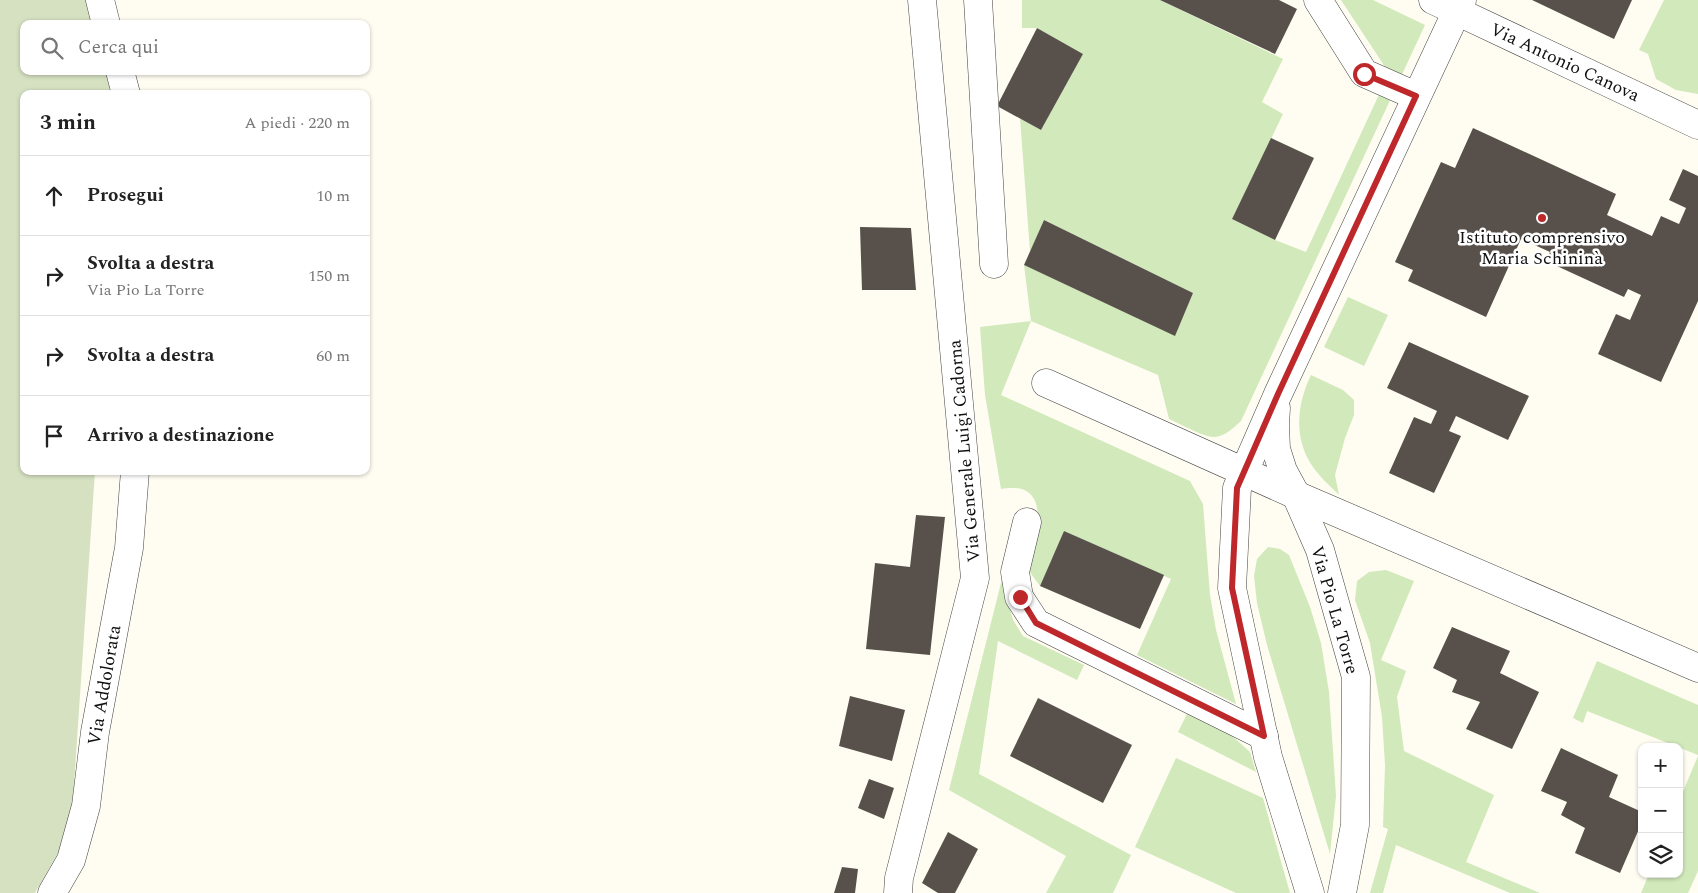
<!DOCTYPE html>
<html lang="it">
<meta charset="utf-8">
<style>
body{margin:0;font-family:Spectral,serif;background:#f2f2f2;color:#222}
.controls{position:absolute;right:15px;bottom:15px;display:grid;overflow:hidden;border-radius:10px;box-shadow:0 1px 4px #0004}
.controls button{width:45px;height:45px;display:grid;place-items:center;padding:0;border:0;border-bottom:1px solid #e0e0e0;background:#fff;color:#222;font:25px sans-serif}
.stop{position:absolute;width:15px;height:15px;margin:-11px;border:4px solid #be282b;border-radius:50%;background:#fff}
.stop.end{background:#be282b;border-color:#fff;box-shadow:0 1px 5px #0008}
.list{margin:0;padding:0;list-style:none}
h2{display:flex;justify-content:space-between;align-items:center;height:65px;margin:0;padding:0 20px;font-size:21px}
h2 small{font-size:16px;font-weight:400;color:#767676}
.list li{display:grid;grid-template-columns:32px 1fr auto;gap:15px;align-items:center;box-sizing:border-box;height:80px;padding:0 20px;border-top:1px solid #e0e0e0}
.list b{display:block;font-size:19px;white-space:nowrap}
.list p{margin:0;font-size:16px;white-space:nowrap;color:#767676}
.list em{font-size:16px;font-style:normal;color:#767676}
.icon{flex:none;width:28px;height:28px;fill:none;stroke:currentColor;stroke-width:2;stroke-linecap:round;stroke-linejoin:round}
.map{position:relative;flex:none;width:1698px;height:893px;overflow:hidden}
.search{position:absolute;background:#fff;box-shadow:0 1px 4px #0004;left:20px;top:20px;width:350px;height:55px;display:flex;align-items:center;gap:12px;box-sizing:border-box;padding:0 18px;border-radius:10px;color:#767676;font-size:19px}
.panel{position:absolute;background:#fff;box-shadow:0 1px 4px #0004;left:20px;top:90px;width:350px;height:385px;border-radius:10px}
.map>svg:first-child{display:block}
</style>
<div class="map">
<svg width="1698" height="893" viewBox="0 0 1698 893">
<rect width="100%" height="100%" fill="#fffdf1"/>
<g fill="#d1e9bb">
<path d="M 1022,0 L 1160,0 L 1283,59 L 1262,102 L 1283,114 L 1232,219 L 1275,240 L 1306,252 L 1389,73 L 1341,0 L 1373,0 L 1425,25 L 1241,421 C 1234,427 1225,437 1214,437 C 1201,436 1181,424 1169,419 L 1158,375 L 1031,321 L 1001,395 L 1190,481 L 1203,504 L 1210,595 L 1216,630 L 1236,704 L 1137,655 L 1171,579 L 1064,531 L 1040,586 L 1029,571 C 1035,540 1056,479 1001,489 L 985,395 L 980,327 L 1031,321 L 1024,265 L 1175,335 L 1193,293 L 1044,220 L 1030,252 L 1020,118 L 1041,130 L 1083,54 L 1037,28 L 1022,28 Z"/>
<path d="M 1664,0 L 1698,0 L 1698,94 L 1676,90 L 1656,79 L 1648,54 L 1639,50 Z"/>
<path d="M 1348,297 L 1388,315 L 1364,366 L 1324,347 Z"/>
<path d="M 1311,375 L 1343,390 L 1354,400 L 1354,415 L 1345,438 L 1335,475 L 1339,495 C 1330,486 1320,477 1313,467 C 1293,438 1297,404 1311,375 Z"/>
<path d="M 1268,547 L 1280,549 L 1289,555 L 1310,607 L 1321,643 L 1329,692 L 1336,796 L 1330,854 L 1267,645 L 1257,603 L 1254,576 L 1257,559 Z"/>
<path d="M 1007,559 L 1007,598 L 1013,620 L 1023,636 L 1084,665 L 1077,680 L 998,641 L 979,774 L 1131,855 L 1113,893 L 1046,893 L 1066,856 L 949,790 Z"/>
<path d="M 1386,570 L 1414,581 L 1381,660 L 1406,671 L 1397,697 L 1404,751 L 1494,795 L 1466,862 L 1540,893 L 1510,893 L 1396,845 L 1383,893 L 1370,893 L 1388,829 L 1383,827 L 1385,765 L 1382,717 L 1370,643 L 1355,600 L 1357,581 L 1369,572 Z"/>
<path d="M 1597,661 L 1698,705 L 1698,755 L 1587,711 L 1583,723 L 1573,718 Z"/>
<path d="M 1188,712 L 1223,728 L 1250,752 L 1256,772 L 1178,732 Z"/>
<path d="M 1698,756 L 1698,871 L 1688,893 L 1641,893 L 1649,874 L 1679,874 L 1679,801 Z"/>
<path d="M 1176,758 L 1263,798 L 1290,893 L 1236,893 L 1135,847 Z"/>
</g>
<path fill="#d6e1c2" d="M 0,0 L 87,0 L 93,24 L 24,24 L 24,71 L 105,71 L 111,94 L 24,94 L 24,471 L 95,471 L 71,830 L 35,893 L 0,893 Z"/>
<g fill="#58514b">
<path d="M 1160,0 L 1279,0 L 1297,9 L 1275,54 Z"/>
<path d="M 1532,0 L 1632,0 L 1614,39 Z"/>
<path d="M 1037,28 L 1083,54 L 1041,130 L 997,106 Z"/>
<path d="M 1473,128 L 1616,194 L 1607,215 L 1652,236 L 1661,216 L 1679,224 L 1686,208 L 1669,200 L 1683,169 L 1698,176 L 1698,301 L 1661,382 L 1598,354 L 1616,314 L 1630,320 L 1641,295 L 1628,289 L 1624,297 L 1546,261 L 1550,252 L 1521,239 L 1486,317 L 1408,281 L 1413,270 L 1395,262 L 1441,162 L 1455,168 Z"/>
<path d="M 1271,138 L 1314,158 L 1275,240 L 1232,219 Z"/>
<path d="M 1044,220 L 1193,293 L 1175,336 L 1024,265 Z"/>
<path d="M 860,227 L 911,228 L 916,290 L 862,290 Z"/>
<path d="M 1409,342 L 1529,396 L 1508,440 L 1456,416 L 1449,431 L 1461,436 L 1434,493 L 1389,473 L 1414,417 L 1431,424 L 1437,411 L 1387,388 Z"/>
<path d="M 916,515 L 945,517 L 930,655 L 866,649 L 875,563 L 910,567 Z"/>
<path d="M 1064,531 L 1164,575 L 1140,629 L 1040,586 Z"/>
<path d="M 1452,627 L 1510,651 L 1500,673 L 1539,692 L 1512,749 L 1466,729 L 1480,702 L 1452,692 L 1457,680 L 1433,668 Z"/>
<path d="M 850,696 L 905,710 L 892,761 L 839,746 Z"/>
<path d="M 1038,698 L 1132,745 L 1103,803 L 1010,756 Z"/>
<path d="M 1561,748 L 1618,775 L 1609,797 L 1642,812 L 1642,822 L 1620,873 L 1575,853 L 1585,828 L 1561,815 L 1567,802 L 1541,791 Z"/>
<path d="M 869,779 L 894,788 L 884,819 L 858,808 Z"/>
<path d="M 948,832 L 978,849 L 955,893 L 938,893 L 922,883 Z"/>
<path d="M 842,867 L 858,869 L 855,893 L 834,893 Z"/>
</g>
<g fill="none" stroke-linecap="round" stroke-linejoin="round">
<defs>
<g id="minor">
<path d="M 100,0 L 106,24"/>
<path d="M 978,0 L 994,264"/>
<path d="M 1318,0 L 1364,73 L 1416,96"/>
<path d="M 1433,0 L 1698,125"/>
<path d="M 120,71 L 126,94"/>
<path d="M 1046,383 L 1296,495 L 1698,668"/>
<path d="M 1276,408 L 1275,425 L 1276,449 L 1283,471 L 1296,495 L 1320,550 L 1356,677 L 1355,825 L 1342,893"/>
<path d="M 1027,522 L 1015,572 L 1019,597 L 1036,623 L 1264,736"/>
<path d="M 52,893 L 71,860 L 86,806 L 95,732 L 129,548 L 135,471"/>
<path d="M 898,893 L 899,878 L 975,578 L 922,0"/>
<path d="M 1310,893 L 1268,757 L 1232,588 L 1237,488 L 1278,394 L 1462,0"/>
</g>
</defs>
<use href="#minor" stroke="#424242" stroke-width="29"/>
<use href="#minor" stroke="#fff" stroke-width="28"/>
</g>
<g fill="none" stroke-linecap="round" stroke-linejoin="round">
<path stroke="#be282b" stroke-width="6" d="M 1020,597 L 1036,623 L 1264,736 L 1232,588 L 1237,488 L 1278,394 L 1416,96 L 1364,74"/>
</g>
<circle fill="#be282b" stroke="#fff" stroke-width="2" cx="1542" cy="218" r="5"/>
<g text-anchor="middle" stroke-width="5" stroke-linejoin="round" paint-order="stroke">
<g font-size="18" fill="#0f0f0f" stroke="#fff">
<text transform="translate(1565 62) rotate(25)" y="6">Via Antonio Canova</text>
<text transform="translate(964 451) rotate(-95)" y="6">Via Generale Luigi Cadorna</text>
<text transform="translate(1335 610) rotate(74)" y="6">Via Pio La Torre</text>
<text transform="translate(104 685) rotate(-80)" y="6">Via Addolorata</text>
</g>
<g font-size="18" fill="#0f0f0f" stroke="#fff">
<text x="1542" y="243">Istituto comprensivo<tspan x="1542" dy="21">Maria Schininà</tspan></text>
</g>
</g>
</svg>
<div class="controls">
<button>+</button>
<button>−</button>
<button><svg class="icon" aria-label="layers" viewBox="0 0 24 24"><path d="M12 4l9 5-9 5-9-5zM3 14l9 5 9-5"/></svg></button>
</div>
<div class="stop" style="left:1364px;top:74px"></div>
<div class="stop end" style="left:1020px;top:597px"></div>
<div class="search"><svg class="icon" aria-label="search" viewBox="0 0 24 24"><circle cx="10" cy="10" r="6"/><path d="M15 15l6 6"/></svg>Cerca qui</div>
<section class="panel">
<h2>3 min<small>A piedi · 220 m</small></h2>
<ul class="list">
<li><svg class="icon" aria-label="ahead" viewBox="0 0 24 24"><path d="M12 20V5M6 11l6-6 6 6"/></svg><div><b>Prosegui</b></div><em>10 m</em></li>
<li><svg class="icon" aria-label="right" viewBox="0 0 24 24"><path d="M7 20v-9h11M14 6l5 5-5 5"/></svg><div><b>Svolta a destra</b><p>Via Pio La Torre</p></div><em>150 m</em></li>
<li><svg class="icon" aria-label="right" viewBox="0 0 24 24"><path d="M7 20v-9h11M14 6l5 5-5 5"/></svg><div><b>Svolta a destra</b></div><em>60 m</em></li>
<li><svg class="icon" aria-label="arrive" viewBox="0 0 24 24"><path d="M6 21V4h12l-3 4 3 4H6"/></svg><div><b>Arrivo a destinazione</b></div></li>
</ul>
</section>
</div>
